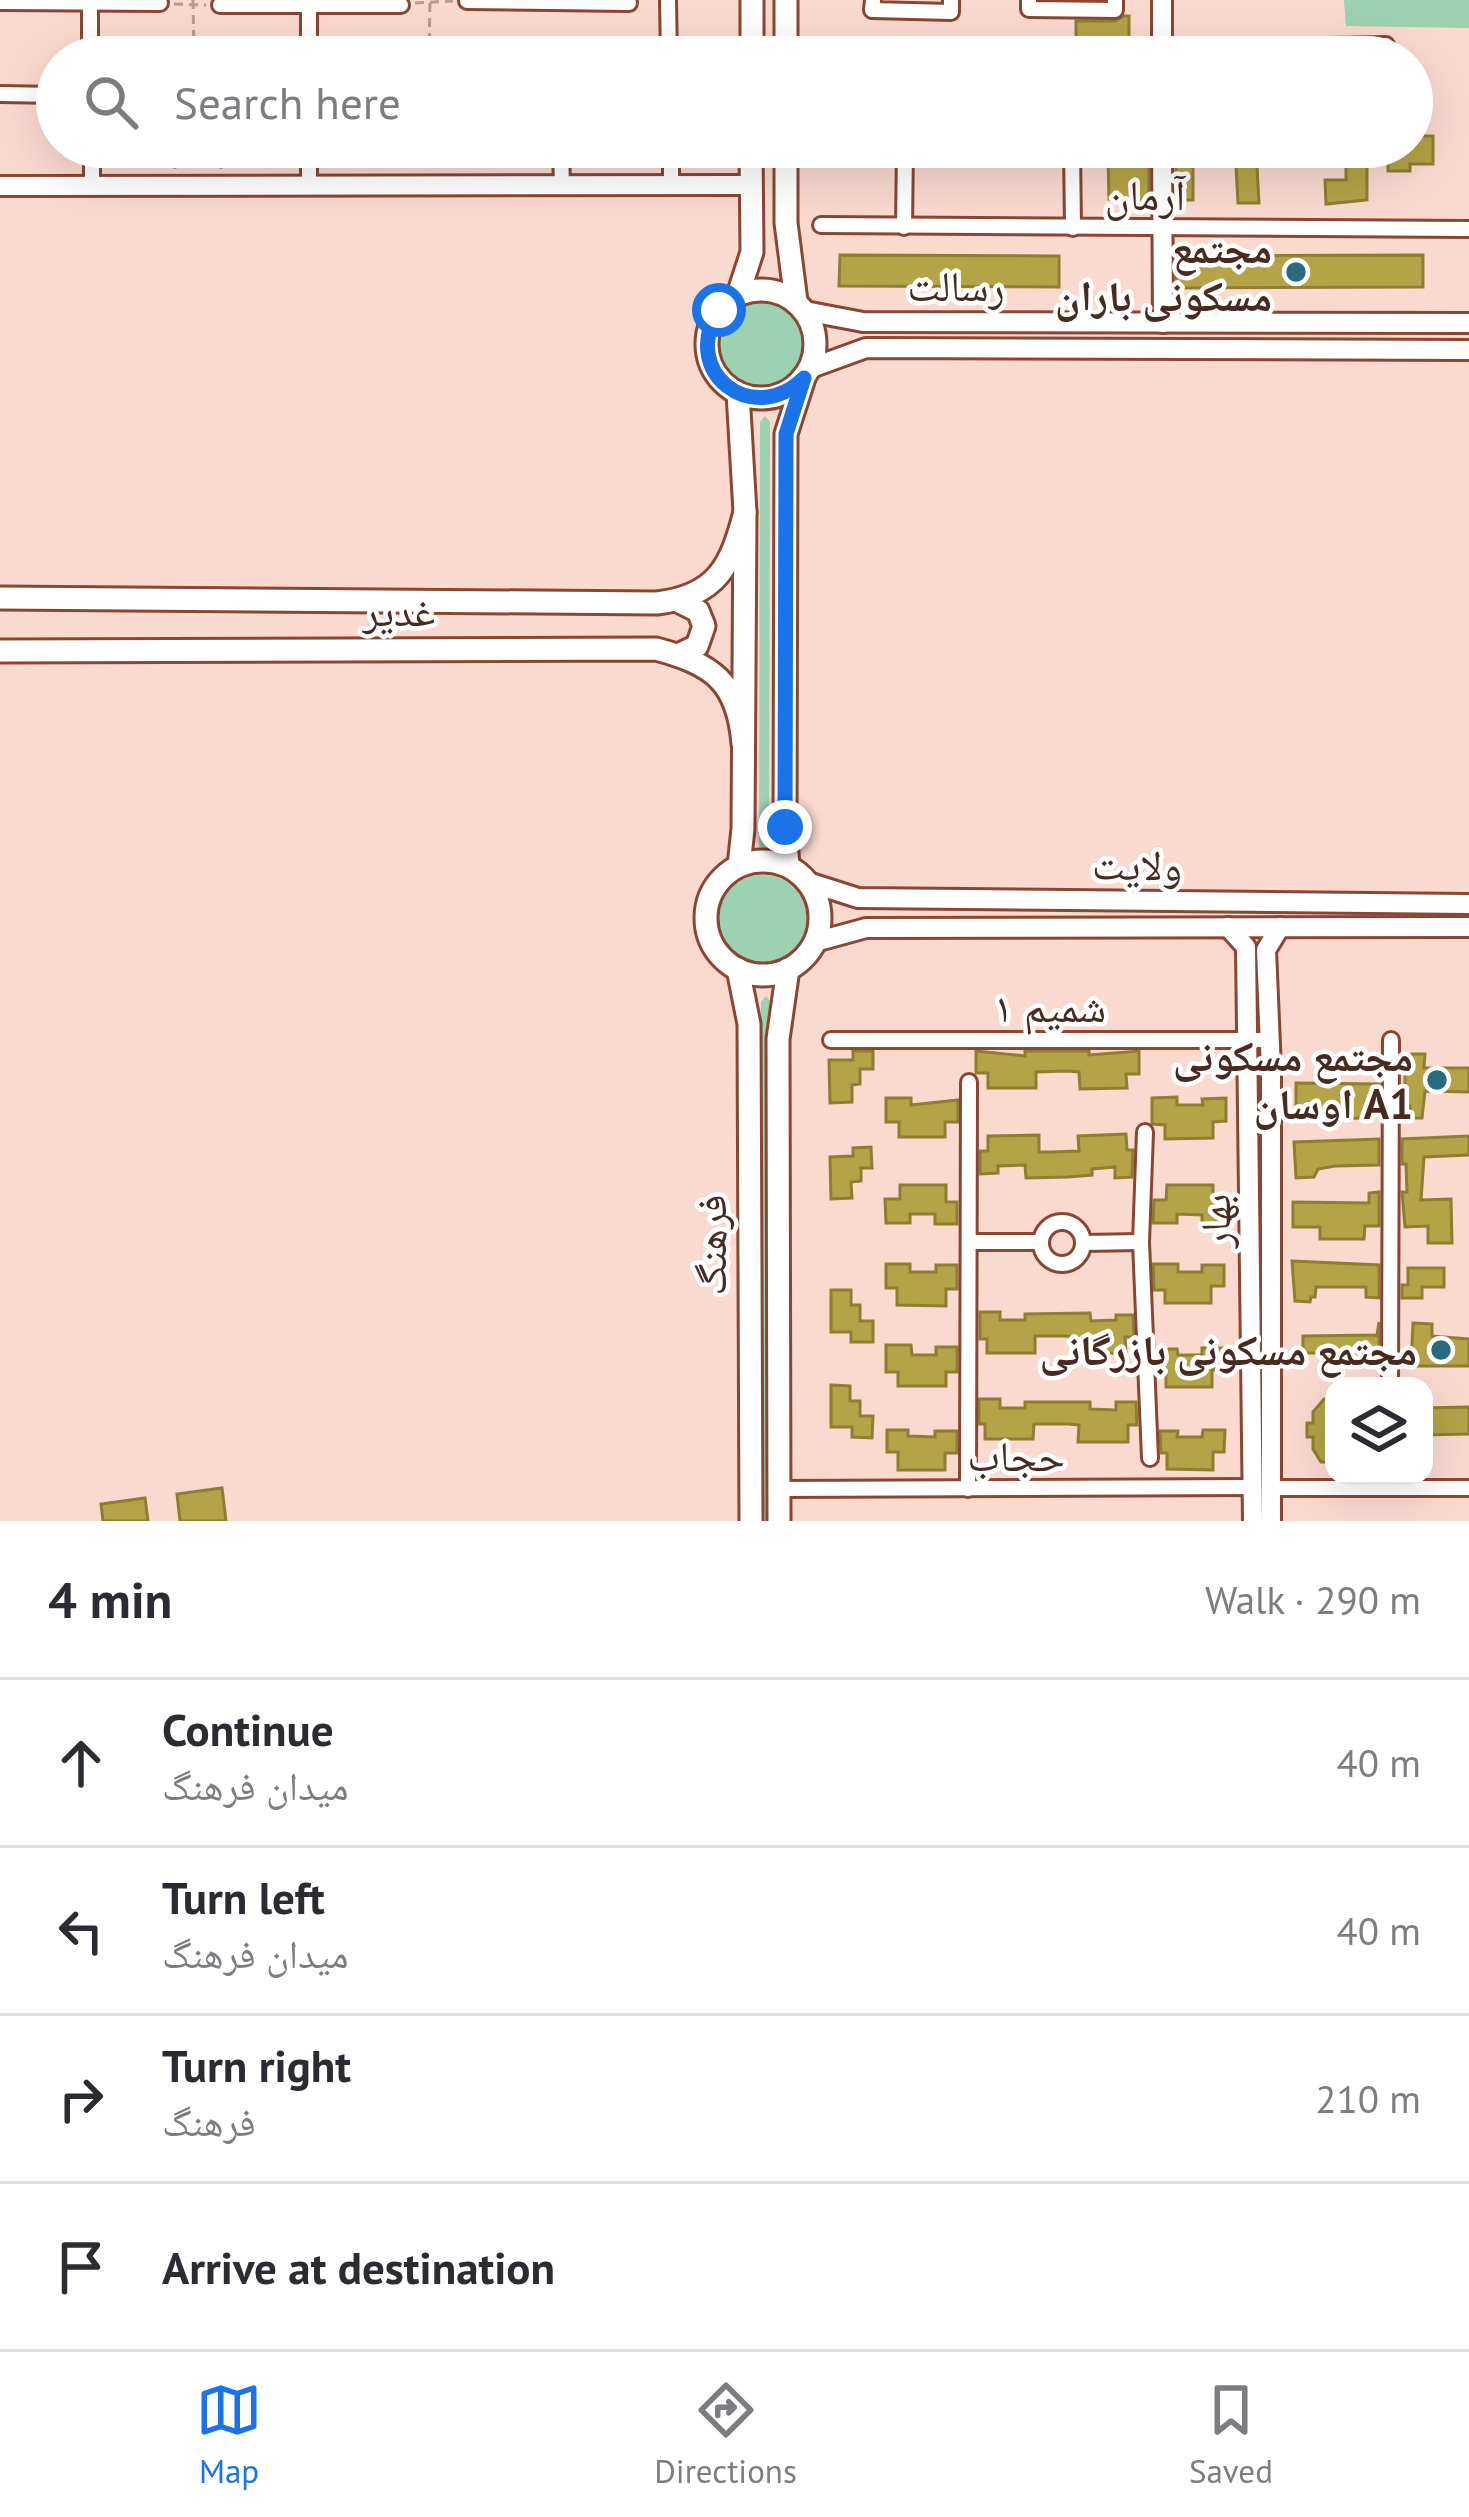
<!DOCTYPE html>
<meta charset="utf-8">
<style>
body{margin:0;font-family:"PT Sans","Noto Naskh Arabic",sans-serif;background:#f7f7f7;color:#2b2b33}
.controls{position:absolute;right:36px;bottom:36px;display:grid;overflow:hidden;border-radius:24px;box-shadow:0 12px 48px #0002}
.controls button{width:108px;height:108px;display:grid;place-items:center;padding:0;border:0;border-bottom:3px solid #e1e1e2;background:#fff;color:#2b2b33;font:60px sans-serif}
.stop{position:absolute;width:36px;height:36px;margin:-27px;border:9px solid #1a73e8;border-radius:50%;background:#fff}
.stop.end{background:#1a73e8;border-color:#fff;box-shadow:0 3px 12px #0008}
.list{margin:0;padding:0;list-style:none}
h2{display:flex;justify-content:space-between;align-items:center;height:156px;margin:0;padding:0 48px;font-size:51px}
h2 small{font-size:39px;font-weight:400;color:#7c7c81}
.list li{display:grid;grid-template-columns:78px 1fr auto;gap:36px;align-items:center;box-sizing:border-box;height:168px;padding:0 48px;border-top:3px solid #e1e1e2}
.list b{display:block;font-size:45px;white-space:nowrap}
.list p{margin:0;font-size:39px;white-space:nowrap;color:#7c7c81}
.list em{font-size:39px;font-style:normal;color:#7c7c81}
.icon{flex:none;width:66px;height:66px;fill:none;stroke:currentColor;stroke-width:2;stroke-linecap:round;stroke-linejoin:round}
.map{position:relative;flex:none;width:1469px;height:1521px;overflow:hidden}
.search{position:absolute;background:#fff;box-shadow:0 12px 48px #0002;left:36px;right:36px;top:36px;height:132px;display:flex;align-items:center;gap:30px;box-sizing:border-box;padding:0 42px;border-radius:66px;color:#7c7c81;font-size:45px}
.sheet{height:828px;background:#fff}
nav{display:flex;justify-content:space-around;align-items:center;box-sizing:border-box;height:168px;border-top:3px solid #e1e1e2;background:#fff;font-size:33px;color:#7c7c81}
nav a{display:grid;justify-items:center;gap:6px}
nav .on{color:#1a73e8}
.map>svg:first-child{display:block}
</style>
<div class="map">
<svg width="1469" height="1521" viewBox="0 0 1469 1521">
<rect width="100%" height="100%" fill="#fad9cf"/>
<g fill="#9cd1b1">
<path d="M 1344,0 L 1469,0 L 1469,28 L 1346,26 Z"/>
<circle cx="762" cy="343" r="44"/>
<path d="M 765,416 L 770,422 L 769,849 L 764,855 L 759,849 L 760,422 Z"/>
<circle cx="763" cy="919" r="44"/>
<path d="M 766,996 L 771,1002 L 770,1521 L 760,1521 L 761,1002 Z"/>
</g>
<g fill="#b5a348" stroke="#8d7e31" stroke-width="3">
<path d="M 1124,16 L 1129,16 L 1129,40 L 1097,41 L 1092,43 L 1092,57 L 1076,57 L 1076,21 L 1115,21 Z"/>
<path d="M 1412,136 L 1433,136 L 1433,164 L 1410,164 L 1410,171 L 1388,171 L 1388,147 L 1412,147 Z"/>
<path d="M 1083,147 L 1149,147 L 1149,200 L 1109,199 L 1108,159 L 1083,160 Z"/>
<path d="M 1235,148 L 1256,148 L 1259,203 L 1238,203 Z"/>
<rect x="1176" y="149" width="17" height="51"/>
<path d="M 1346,150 L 1367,150 L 1367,200 L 1326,204 L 1325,180 L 1346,180 Z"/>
<path d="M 840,255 L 1059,256 L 1059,287 L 839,286 Z"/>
<path d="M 1423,255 L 1423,287 L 1176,288 L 1176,256 Z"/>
<path d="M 853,1051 L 873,1051 L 873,1069 L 860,1069 L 860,1084 L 852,1085 L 852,1102 L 830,1103 L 829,1060 L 853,1060 Z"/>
<path d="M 976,1051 L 1025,1056 L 1025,1051 L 1089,1051 L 1089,1055 L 1139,1051 L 1139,1074 L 1126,1074 L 1127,1088 L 1080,1089 L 1079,1072 L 1067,1071 L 1036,1072 L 1036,1088 L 988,1088 L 988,1073 L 976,1073 Z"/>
<path d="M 1412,1054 L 1425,1054 L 1424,1068 L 1469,1068 L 1469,1092 L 1425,1091 L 1422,1118 L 1411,1118 L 1410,1106 L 1405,1106 L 1405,1065 L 1412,1065 Z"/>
<path d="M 1296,1083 L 1380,1084 L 1380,1102 L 1366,1102 L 1366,1118 L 1320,1119 L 1320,1108 L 1296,1108 Z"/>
<path d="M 1177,1097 L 1177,1105 L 1203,1105 L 1202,1099 L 1226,1098 L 1226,1121 L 1213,1122 L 1213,1138 L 1165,1139 L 1165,1125 L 1152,1124 L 1152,1098 Z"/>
<path d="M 886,1098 L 911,1098 L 911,1105 L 958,1100 L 958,1122 L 945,1122 L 945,1137 L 899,1137 L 899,1122 L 886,1122 Z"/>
<path d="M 1126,1134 L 1127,1150 L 1133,1150 L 1132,1177 L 1115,1178 L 1115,1167 L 1092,1169 L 1092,1175 L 1068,1177 L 1026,1178 L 1025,1165 L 998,1166 L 998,1173 L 980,1174 L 980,1151 L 988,1151 L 988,1136 L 1039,1135 L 1039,1152 L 1051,1152 L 1079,1151 L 1078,1136 Z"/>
<path d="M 1469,1136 L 1469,1155 L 1424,1157 L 1421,1200 L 1451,1199 L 1452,1243 L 1428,1243 L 1428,1226 L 1405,1227 L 1402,1192 L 1407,1192 L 1406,1164 L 1402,1164 L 1402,1139 Z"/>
<path d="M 1379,1139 L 1379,1165 L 1335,1166 L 1318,1169 L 1314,1177 L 1296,1178 L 1294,1142 Z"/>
<path d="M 871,1147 L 872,1168 L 861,1168 L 861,1181 L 851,1182 L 852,1198 L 831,1199 L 830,1157 L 853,1156 L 853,1148 Z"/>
<path d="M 900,1185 L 946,1185 L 946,1202 L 957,1202 L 957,1224 L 935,1224 L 935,1214 L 910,1214 L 910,1223 L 886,1223 L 885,1199 L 900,1199 Z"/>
<path d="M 1167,1185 L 1213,1185 L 1213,1200 L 1224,1200 L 1224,1223 L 1202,1223 L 1202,1215 L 1177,1214 L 1177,1223 L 1153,1223 L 1154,1200 L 1166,1200 Z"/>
<path d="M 1379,1192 L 1379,1226 L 1365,1226 L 1364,1239 L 1320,1239 L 1320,1227 L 1293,1227 L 1293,1202 L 1369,1203 L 1369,1193 Z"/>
<path d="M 1292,1261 L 1379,1265 L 1379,1298 L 1366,1297 L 1366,1287 L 1316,1287 L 1315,1297 L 1311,1297 L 1310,1302 L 1295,1301 Z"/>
<path d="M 886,1264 L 910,1264 L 910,1272 L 936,1272 L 936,1265 L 957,1265 L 957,1289 L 946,1289 L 946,1306 L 897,1305 L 897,1288 L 886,1288 Z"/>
<path d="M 1153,1264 L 1178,1264 L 1178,1272 L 1202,1272 L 1202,1265 L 1224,1265 L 1224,1286 L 1211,1286 L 1211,1303 L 1165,1303 L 1165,1290 L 1154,1290 Z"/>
<path d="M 1408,1268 L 1444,1268 L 1444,1287 L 1422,1287 L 1422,1298 L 1402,1298 L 1402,1285 L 1408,1285 Z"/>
<path d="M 831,1290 L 851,1290 L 851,1305 L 860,1305 L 860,1321 L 873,1321 L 873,1342 L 851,1342 L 851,1332 L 831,1332 Z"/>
<path d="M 980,1312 L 1000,1312 L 1000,1320 L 1025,1320 L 1025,1314 L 1090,1313 L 1091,1321 L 1116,1320 L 1116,1315 L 1133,1315 L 1134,1337 L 1125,1337 L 1126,1353 L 1080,1354 L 1080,1338 L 1065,1336 L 1035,1336 L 1035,1353 L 987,1353 L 987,1339 L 980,1339 Z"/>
<path d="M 1379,1322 L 1379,1354 L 1371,1354 L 1371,1363 L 1358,1363 L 1358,1353 L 1303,1353 L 1303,1336 L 1377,1335 Z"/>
<path d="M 1413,1323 L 1432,1324 L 1432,1336 L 1469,1339 L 1469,1366 L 1411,1366 Z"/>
<path d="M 886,1345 L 911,1345 L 912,1355 L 936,1355 L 936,1347 L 957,1347 L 957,1372 L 946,1372 L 946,1386 L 898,1386 L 898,1372 L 886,1372 Z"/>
<path d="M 1202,1348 L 1225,1348 L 1225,1370 L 1212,1370 L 1212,1387 L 1166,1387 L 1166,1372 L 1158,1372 L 1157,1349 L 1177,1349 L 1178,1355 L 1202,1355 Z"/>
<path d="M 831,1385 L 850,1386 L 850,1401 L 860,1401 L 860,1416 L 873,1416 L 872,1438 L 852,1437 L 852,1427 L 831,1427 Z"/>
<path d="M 979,1399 L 1000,1399 L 1000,1408 L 1025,1408 L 1025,1402 L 1090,1402 L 1090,1409 L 1116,1410 L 1116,1402 L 1136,1402 L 1137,1425 L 1128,1425 L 1128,1442 L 1078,1442 L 1079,1425 L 1068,1424 L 1034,1424 L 1033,1439 L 985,1439 L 985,1424 L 979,1424 Z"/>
<path d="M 1324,1399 L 1334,1400 L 1334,1462 L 1321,1462 L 1313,1449 L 1313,1437 L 1307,1437 L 1307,1423 L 1313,1423 L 1313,1412 Z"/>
<path d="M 1469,1407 L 1469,1434 L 1424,1435 L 1424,1408 Z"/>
<path d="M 887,1430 L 908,1430 L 908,1436 L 935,1437 L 935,1431 L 957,1431 L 957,1453 L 945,1453 L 945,1470 L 898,1470 L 898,1452 L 887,1452 Z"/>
<path d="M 1203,1430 L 1225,1430 L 1224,1452 L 1213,1452 L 1213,1470 L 1167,1469 L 1167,1453 L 1161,1453 L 1160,1431 L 1178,1431 L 1177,1437 L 1202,1437 Z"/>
<path d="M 222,1488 L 226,1521 L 180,1521 L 177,1494 Z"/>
<path d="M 145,1498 L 148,1521 L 103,1521 L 101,1504 Z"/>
</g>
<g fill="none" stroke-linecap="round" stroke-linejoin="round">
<defs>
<g id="minor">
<path d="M 90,0 L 90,57"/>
<path d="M 560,0 L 467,1 L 629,3"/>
<path d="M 668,0 L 669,57"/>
<path d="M 873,0 L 872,10 L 951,12 L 951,0"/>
<path d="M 1029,0 L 1029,9 L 1115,10 L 1115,0"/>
<path d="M 0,2 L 160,3"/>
<path d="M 220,5 L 401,5"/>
<path d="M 1162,49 L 1386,45"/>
<path d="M 309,57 L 309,0"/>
<path d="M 0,94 L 57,95"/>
<path d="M 92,147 L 92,186"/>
<path d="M 309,147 L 309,186"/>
<path d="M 561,147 L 562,187"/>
<path d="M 671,147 L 671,185"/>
<path d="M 1072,147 L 1073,228"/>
<path d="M 821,225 L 1469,229"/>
<path d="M 904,227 L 905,147"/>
<path d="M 831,1040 L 1270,1040"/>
<path d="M 1145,1132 L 1141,1242 L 1150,1458"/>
<circle cx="1062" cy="1243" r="21"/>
<path d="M 969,1242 L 1040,1242"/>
<path d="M 1083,1243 L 1141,1242"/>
<path d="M 1390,1386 L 1391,1040"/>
<path d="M 1270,1488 L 1469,1488"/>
<path d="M 779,1489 L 1253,1487"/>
<path d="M 968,1489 L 969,1082"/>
</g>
<g id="tertiary">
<path d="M 1162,57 L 1162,0"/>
<path d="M 1162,147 L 1163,323"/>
<path d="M 0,186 L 751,185"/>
<path d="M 805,311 L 863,322 L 1469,323"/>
<path d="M 811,368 L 866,348 L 1469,350"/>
<path d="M 808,882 L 858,898 L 1469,904"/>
<path d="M 1228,927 L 1246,947 L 1253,1521"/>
<path d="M 815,942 L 866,928 L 1469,927"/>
<path d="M 1271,1521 L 1271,1069 L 1266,950 L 1280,927"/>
</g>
<g id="secondary">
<path d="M 786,0 L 786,57"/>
<path d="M 752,57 L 752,0"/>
<path d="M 786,147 L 786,223 L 796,301"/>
<circle cx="761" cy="344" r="54"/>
<path d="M 738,295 L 752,252 L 751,147"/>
<path d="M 738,393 L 745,512 L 743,829 L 739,866"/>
<circle cx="763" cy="918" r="57"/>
<path d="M 788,866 L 785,827 L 786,434 L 804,378"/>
<path d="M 738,969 L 749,1024 L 751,1521"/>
<path d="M 779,1521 L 778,1039 L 788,969"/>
</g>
<g id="primary">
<path d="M 0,598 L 657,603 C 717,596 731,566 745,512"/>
<path d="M 0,651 L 656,649 C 713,664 738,682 743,744"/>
<path d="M 678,655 L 697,646 L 704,626 L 698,611 L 678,601"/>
</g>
</defs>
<use href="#minor" stroke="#8a4632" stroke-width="20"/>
<use href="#tertiary" stroke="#8a4632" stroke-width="24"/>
<use href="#secondary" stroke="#8a4632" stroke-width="27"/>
<use href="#primary" stroke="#8a4632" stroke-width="27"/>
<g stroke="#b99a90" stroke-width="3" stroke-dasharray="9 6" stroke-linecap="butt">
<path d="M 193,0 L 194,57"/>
<path d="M 415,3 L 453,1"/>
<path d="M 174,4 L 206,5"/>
<path d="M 429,57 L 430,0"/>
<path d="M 174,147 L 175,169"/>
<path d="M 221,147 L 221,169"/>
<path d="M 430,147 L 430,167"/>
</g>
<use href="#minor" stroke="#fff" stroke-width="14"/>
<use href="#tertiary" stroke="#fff" stroke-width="18"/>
<use href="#secondary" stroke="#fff" stroke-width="21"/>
<use href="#primary" stroke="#fff" stroke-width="21"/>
</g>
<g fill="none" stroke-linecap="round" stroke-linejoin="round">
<path stroke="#1a73e8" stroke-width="15" d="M 719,310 C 679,371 752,429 804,378 L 786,434 L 785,827"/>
</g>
<g fill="#276b7c" stroke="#fff" stroke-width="4.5">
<circle cx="1296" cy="272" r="12"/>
<circle cx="1437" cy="1080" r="12"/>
<circle cx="1441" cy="1350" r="12"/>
</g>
<g text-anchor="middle" stroke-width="9" stroke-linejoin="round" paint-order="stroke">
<g font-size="42" fill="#482a20" stroke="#fff">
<text x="1145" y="210">آرمان</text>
<text x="956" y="301">رسالت</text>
<text x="399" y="626">غدیر</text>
<text transform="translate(1137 865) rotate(1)" y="15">ولایت</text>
<text x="1050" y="1022">شمیم ۱</text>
<text transform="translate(1215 1221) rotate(-90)" y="15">بهار</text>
<text transform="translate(711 1245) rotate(-90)" y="15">فرهنگ</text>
<text x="1016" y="1471">حجاب</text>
</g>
<g font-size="42" font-weight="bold" fill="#482a20" stroke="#fff" text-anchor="end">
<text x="1272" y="263">مجتمع<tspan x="1272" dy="48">مسکونی باران</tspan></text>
<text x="1413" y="1071">مجتمع مسکونی<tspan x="1413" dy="48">اوسان A1</tspan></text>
<text x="1417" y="1365">مجتمع مسکونی بازرگانی</text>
</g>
</g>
</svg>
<div class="controls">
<button><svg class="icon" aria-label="layers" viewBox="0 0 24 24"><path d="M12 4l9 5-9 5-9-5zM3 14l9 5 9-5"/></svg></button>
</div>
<div class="stop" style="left:719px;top:310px"></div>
<div class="stop end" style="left:785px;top:827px"></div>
<div class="search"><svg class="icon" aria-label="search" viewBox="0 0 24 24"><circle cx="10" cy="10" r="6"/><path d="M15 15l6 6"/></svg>Search here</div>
</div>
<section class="sheet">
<h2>4 min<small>Walk · 290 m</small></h2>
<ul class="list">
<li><svg class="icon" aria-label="ahead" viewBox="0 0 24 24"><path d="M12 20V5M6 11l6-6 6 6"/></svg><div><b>Continue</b><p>میدان فرهنگ</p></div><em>40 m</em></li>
<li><svg class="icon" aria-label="left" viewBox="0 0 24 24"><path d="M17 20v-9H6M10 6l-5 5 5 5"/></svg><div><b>Turn left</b><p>میدان فرهنگ</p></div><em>40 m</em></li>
<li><svg class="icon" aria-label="right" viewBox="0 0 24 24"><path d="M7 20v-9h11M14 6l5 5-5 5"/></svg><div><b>Turn right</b><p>فرهنگ</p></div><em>210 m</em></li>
<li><svg class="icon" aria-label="arrive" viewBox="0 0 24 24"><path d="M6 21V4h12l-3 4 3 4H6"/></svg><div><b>Arrive at destination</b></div></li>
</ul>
</section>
<nav>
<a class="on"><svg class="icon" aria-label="map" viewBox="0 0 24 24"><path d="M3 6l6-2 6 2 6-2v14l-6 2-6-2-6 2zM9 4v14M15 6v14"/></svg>Map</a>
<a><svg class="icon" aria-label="directions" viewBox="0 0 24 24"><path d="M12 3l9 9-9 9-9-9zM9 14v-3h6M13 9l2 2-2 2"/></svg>Directions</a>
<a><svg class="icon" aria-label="saved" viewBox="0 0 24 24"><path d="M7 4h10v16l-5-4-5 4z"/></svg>Saved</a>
</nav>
